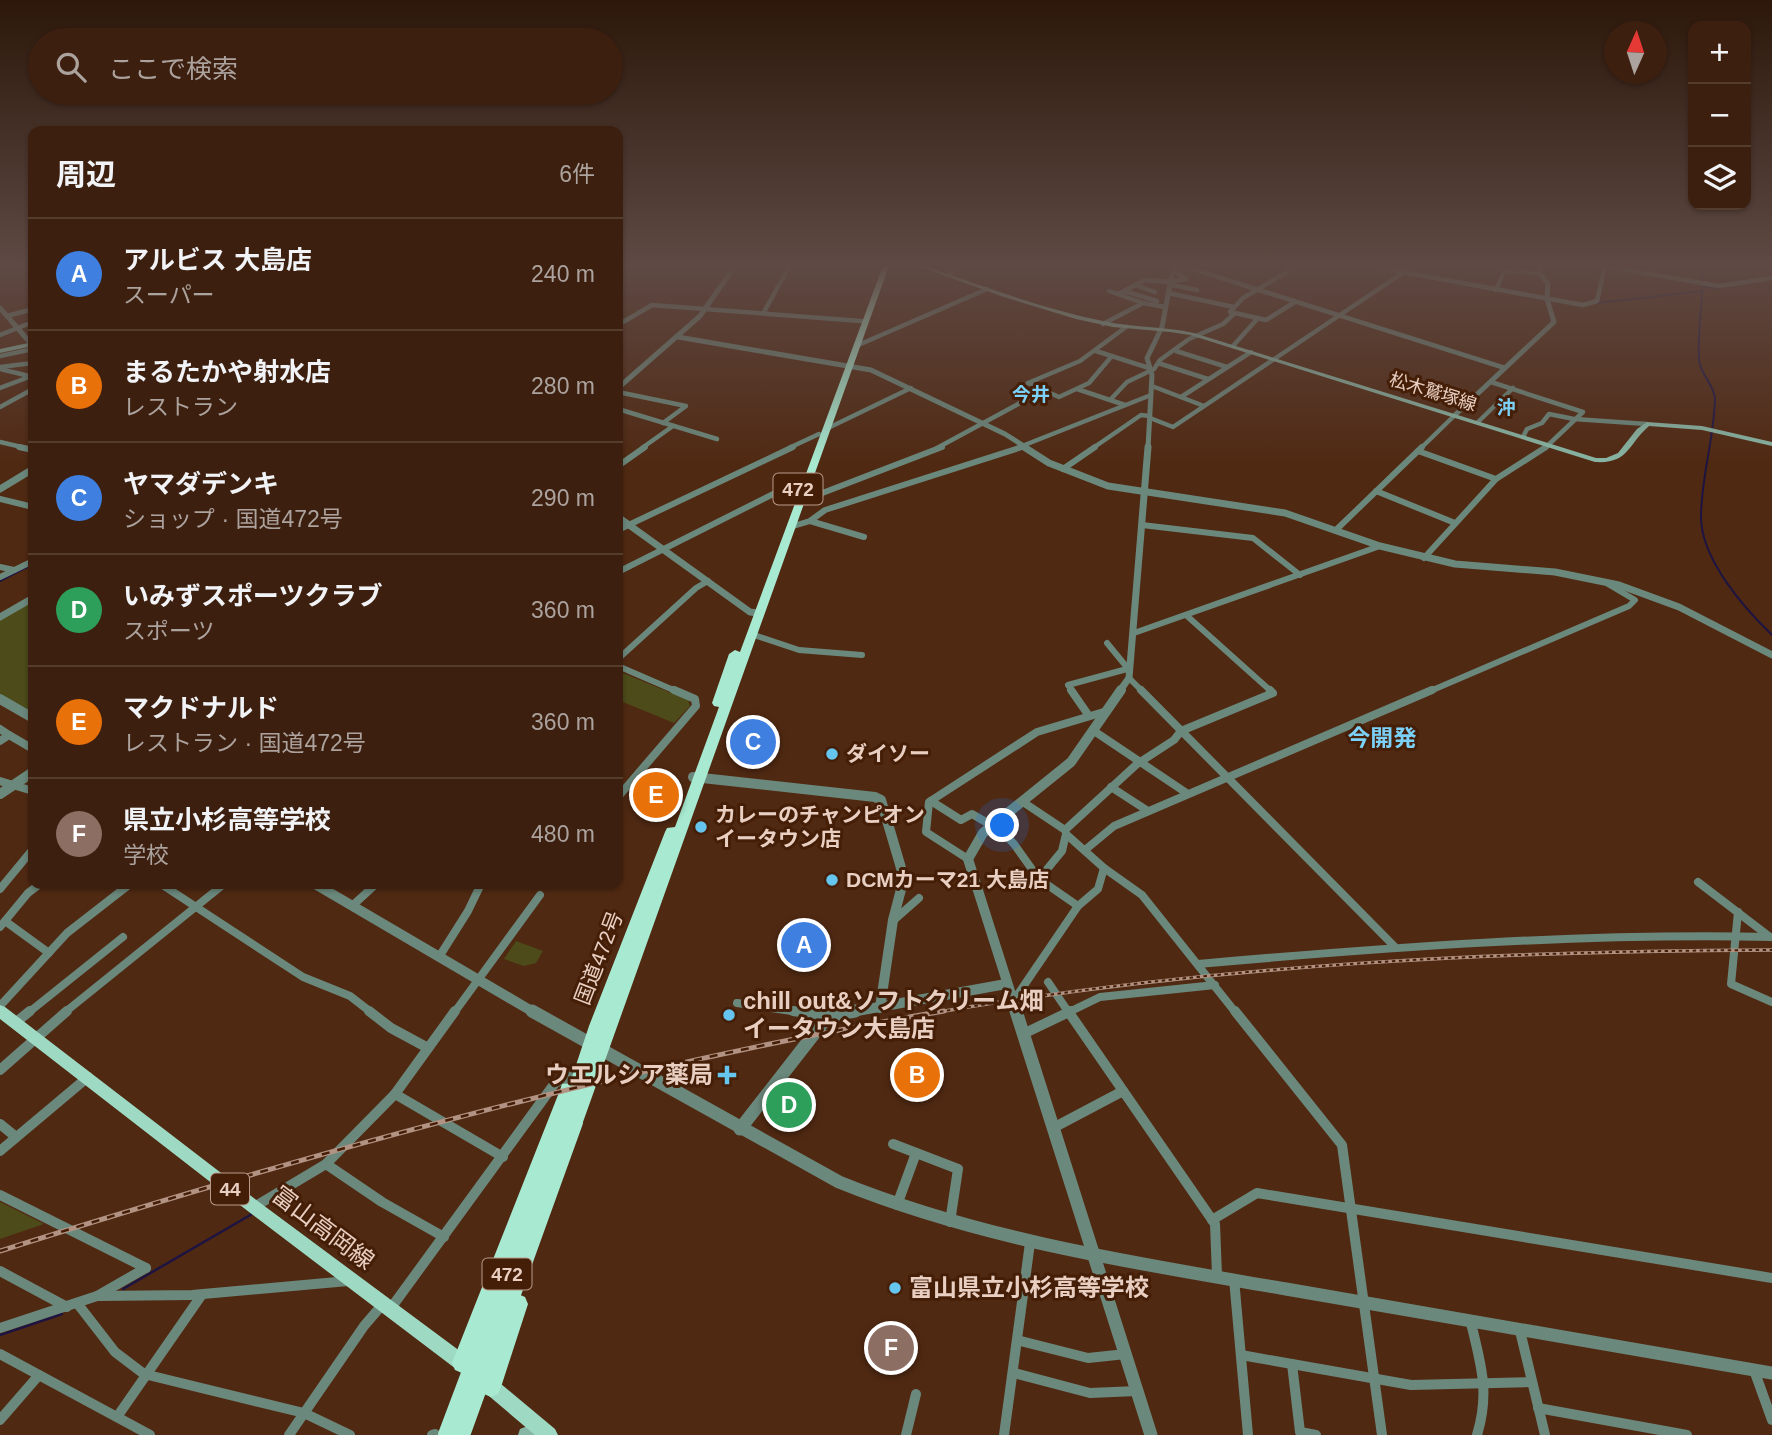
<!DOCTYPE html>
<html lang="ja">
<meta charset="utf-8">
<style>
body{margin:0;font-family:Arial,"Noto Sans JP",sans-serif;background:#472c1c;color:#f1f3f6}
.controls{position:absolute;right:21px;top:21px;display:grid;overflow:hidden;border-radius:14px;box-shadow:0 2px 5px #0004}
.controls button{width:63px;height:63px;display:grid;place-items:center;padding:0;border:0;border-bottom:2px solid #553d2e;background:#3c1f0e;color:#f1f3f6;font:35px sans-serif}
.compass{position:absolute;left:1604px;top:21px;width:63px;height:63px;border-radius:50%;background:#3c1f0e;box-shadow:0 2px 5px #0004;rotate:3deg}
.you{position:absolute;left:1003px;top:826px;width:24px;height:24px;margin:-18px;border:5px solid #fff;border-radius:50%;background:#1a73e8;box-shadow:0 0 0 10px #1a73e833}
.badge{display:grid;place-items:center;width:46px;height:46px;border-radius:50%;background:#db2777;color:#fff;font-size:23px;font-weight:700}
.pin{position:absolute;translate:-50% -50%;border:4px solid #fff;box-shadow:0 2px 7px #0006}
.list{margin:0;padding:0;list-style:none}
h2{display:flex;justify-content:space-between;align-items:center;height:91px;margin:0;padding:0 28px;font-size:30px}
h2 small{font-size:23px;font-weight:400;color:#aca29e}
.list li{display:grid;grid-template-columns:46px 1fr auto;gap:21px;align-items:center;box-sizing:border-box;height:112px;padding:0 28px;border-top:2px solid #553d2e}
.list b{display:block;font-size:26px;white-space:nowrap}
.list p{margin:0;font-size:23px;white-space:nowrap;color:#aca29e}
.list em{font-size:23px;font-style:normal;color:#aca29e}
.icon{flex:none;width:38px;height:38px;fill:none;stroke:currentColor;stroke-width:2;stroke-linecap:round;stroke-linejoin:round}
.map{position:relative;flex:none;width:1772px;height:1435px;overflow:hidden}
.search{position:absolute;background:#3c1f0e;box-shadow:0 2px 5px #0004;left:28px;top:28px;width:595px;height:77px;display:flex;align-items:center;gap:18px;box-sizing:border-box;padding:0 24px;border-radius:38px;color:#aca29e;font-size:26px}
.panel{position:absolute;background:#3c1f0e;box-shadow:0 2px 5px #0004;left:28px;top:126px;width:595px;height:763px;border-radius:14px}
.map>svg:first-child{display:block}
</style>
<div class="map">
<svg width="1772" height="1435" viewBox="0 0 1772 1435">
<rect width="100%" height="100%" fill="#502912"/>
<g fill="#4c4b19">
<path d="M 33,599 L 33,718 L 0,698 L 0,617 Z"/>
<path d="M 618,671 L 688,700 L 690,706 L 674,723 L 618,700 Z"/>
<path d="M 516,941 L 543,951 L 536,963 L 524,966 L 504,959 Z"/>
<path d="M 0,1202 L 44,1224 L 0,1239 Z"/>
</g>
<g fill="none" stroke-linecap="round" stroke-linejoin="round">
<g stroke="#1e1442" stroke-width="2">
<path d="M 1703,263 C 1704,295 1697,330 1699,360 C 1700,374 1715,386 1715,399 C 1714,439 1701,478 1701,517 C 1701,559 1744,608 1772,635"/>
<path d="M 1704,287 L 1719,288"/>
<path d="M 1597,303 L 1703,291"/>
<path d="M 0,581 L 27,567"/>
</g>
<g stroke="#1e1442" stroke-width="2.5">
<path d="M 123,1289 L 252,1214"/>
<path d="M 0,1335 L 62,1314"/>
</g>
<g stroke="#6b887c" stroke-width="4.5">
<path d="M 1174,263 L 1505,368"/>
<path d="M 1353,263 L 1583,305 L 1597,301 L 1605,266"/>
<path d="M 1514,263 L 1521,272"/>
<path d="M 1587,263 L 1719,286 L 1772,278"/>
<path d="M 948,275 L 966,263"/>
<path d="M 1170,282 L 1186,279 L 1173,270"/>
<path d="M 1135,285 L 1155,292"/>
<path d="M 1173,285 L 1197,290"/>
<path d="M 1496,290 L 1504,271 L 1540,273"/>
<path d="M 1109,291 L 1143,303 L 1165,307"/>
<path d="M 1124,291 L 1157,301"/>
<path d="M 1168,293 L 1234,307"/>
<path d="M 1118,294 L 1145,280 L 1170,282"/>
<path d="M 764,312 L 791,263"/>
<path d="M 1235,313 L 1266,320 L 1295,302"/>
<path d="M 7,316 L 33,309"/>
<path d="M 1103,324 L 1143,303"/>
<path d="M 618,325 L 652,305 L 861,321"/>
<path d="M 0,335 L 33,322"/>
<path d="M 856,346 L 987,289"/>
<path d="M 1233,346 L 1258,318"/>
<path d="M 1096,351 L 1149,368"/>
<path d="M 1176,351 L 1227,367"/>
<path d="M 0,356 L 33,349"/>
<path d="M 1158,363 L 1208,379"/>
<path d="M 0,367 L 33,363"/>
<path d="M 0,369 L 33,377"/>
<path d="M 1491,382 L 1583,412 L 1545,448"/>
<path d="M 1028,383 L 1080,361 L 1126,327"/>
<path d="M 1028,383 L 1059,397 L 1089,383 L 1111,357"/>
<path d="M 1152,386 L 1204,406"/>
<path d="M 0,388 L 29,377"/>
<path d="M 1077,389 L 1125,405"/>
<path d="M 618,392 L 686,406 L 663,423"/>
<path d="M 1181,397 L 1251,352"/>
<path d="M 1111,399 L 1127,382 L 1154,369 L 1160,360 L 1189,339 L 1223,324 L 1235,313 L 1230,312 L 1243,298 L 1302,263"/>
<path d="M 0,407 L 33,389"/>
<path d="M 618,409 L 717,439"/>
<path d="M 1150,418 L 1173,427 L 1404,272 L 1409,263"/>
<path d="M 1478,422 L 1513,388"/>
<path d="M 826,429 L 911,388"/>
<path d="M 1523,437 L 1527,429 L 1542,423 L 1549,414 L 1574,419 L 1647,424"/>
<path d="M 0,442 L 26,448"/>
<path d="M 642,448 L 673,426"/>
<path d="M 789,448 L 819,434"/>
<path d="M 937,448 L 1044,390"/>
<path d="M 1017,448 L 1151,395"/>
<path d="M 1093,448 L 1141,415 L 1150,416"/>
<path d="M 1421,448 L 1455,415"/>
</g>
<g stroke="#6b887c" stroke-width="6">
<path d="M 19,447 L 33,450"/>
<path d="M 1418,451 L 1496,479"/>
<path d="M 618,466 L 645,447"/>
<path d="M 1063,469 L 1095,447"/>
<path d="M 1376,491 L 1455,523"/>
<path d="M 0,499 L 33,507"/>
<path d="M 799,502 L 942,447"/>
<path d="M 810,521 L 864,537"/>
<path d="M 1142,525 L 1253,538 L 1300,575"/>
<path d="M 790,527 L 810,521 L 825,510 L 1022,447"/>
<path d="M 1337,529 L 1422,447"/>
<path d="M 618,530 L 793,447"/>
<path d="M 1424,558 L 1496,479 L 1546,447"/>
<path d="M 0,567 L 14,570"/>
<path d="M 618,572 L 801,480"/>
<path d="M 0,577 L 33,561"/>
<path d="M 1186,615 L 1272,692"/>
<path d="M 1134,633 L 1380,546"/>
<path d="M 751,634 L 799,650 L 862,655"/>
<path d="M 1107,643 L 1130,671"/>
<path d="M 618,659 L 696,588 L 708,581"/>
<path d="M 618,666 L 678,692"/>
<path d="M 1129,678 L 1143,692"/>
<path d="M 1073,692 L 1068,685 L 1127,669"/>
<path d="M 1428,692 L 1629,606 L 1635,600 L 1608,584"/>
</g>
<g stroke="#6b887c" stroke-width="8">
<path d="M 1071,690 L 1089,716"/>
<path d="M 1141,690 L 1394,946"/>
<path d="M 0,729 L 9,735 L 0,741"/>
<path d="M 1094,731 L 1188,794"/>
<path d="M 9,735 L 33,749"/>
<path d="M 0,781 L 33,791"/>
<path d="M 1111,787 L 1148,811"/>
<path d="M 618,797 L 696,706 L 695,699 L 674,690"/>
<path d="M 931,801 L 961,820 L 972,814 L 991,825"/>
<path d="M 1023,802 L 1065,830"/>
<path d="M 994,823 L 1014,844 L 1039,879 L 1078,906"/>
<path d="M 1065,830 L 1137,764 L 1174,740 L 1181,731 L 1273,693 L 1270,690"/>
<path d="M 1067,835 L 1104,868 L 1142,895 L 1236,1013"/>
<path d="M 1085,850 L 1114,826 L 1432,690"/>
<path d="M 968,859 L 926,832 L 929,802 L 1037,732 L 1107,711"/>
<path d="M 1039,879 L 1062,851 L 1066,834"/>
<path d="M 1698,882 L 1770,937"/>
<path d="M 161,884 L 303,977 L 350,996 L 372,1013"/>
<path d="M 0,889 L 33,849"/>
<path d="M 352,906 L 376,884"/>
<path d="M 1738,912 L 1731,984 L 1772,1002"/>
<path d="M 894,920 L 919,898"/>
<path d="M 5,921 L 49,953"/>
<path d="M 0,927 L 28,893 L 40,884"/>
<path d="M 439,957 L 468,911 L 481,884"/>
<path d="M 1198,964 C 1389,947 1580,933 1772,937"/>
<path d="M 1048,982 L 1069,1013"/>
<path d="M 737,1003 L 806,1013"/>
<path d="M 1012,1003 L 1078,906 L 1098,889 L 1104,868"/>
<path d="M 0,1006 L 67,933 L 130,884"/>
<path d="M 28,1013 L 123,937"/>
<path d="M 64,1013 L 224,884"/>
<path d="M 454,1013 L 540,895"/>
<path d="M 1067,1013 L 1100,997 L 1215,985"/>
</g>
<g stroke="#6b887c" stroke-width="10">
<path d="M 369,1011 L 391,1028 L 428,1048"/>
<path d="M 793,1011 L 828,1016"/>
<path d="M 1068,1011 L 1215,1224 L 1217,1275"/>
<path d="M 1235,1011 L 1342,1145 L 1382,1435"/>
<path d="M 15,1023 L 30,1011"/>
<path d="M 1023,1034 L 1071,1011"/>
<path d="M 0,1070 L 67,1011"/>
<path d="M 395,1094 L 503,1157"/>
<path d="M 0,1124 L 16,1137"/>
<path d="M 1053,1128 L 1123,1091"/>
<path d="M 893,1144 L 958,1169 L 950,1222"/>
<path d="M 0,1151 L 88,1077"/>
<path d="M 326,1164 L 382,1202 L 444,1237"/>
<path d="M 0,1195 L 146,1268"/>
<path d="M 897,1205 L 916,1153"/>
<path d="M 254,1207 L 326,1164 L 395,1094 L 455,1011"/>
<path d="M 1212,1220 L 1257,1193 L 1772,1278"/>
<path d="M 0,1271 L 67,1307"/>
<path d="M 1234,1279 L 1248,1435"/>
<path d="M 97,1296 L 192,1295 L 348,1281"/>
<path d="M 77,1303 L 115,1352 L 144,1374 L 304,1413 L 350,1435"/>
<path d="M 391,1308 L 555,1083 L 576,1074"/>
<path d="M 1471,1323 C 1481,1365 1490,1392 1477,1435"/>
<path d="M 0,1328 L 97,1296 L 146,1268"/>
<path d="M 1520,1331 L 1545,1435"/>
<path d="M 1017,1340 L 1088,1358 L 1126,1354"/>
<path d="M 0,1354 L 150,1435"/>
<path d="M 1241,1355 L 1411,1385 L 1532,1382"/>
<path d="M 1292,1364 L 1300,1432 L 1316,1435"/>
<path d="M 1754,1370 L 1772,1420"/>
<path d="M 1014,1373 L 1090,1393 L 1137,1391"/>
<path d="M 1538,1408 L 1687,1435"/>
<path d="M 117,1417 L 201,1296"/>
<path d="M 0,1420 L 39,1375"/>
<path d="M 289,1435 L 364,1326 L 382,1305"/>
<path d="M 432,1435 L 435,1434"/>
<path d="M 906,1435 L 916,1394"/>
<path d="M 1004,1435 L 1030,1243"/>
</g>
<g stroke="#6b887c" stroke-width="5">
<path d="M 0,308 L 33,346"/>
<path d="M 678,337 L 871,370 L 1005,434 L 1027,448"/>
<path d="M 618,388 L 700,316 L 737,263"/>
<path d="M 1455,415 L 1554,322 L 1547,299 L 1548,284 L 1540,273 L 1539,263"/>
<path d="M 1148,448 L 1152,375 L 1147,358 L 1162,327 L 1174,263"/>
</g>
<g stroke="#6b887c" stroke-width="7">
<path d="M 1024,447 L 1049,463 L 1108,486 L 1285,513 L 1380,546 L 1455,564 L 1555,572 L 1619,585 L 1679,607 L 1772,655"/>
<path d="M 0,489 L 33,469"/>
<path d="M 618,517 L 750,612 L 758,613"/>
<path d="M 0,617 L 33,598"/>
<path d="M 1119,692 L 1129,678 L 1148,447"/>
</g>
<g stroke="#6b887c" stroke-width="10">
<path d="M 0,699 L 33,718"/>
<path d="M 693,777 L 875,797 L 881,800 L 904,878 L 893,920 L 880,1008"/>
<path d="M 0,794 L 33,772"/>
<path d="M 315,884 L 535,1013"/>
<path d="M 846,1013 L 1006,984"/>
<path d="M 1017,1013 L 968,859 L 983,833 L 1071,762 L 1121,690"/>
</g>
<g stroke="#6b887c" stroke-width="13">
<path d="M 532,1011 L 839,1182 C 982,1240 1135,1263 1286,1289 C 1448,1317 1610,1345 1772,1373"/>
<path d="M 1016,1011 L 1151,1435"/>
<path d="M 740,1129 L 828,1016 L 855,1011"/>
</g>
<g fill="#88b6a4" fill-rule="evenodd">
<path d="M 909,263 L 916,263 C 978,284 1039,308 1103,321 C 1133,328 1164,326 1194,333 L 1596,458 L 1606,458 L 1618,453 L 1637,429 L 1647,422 L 1702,426 L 1772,442 L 1772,446 L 1702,430 L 1649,426 C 1627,445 1629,464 1595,462 L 1190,335 L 1170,332 L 1113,327 L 1076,319 L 1004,297 Z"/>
<path d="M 33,342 L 33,346 L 0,353 L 0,349 Z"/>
<path d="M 540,1421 L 546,1423 L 548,1429 L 546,1435 L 518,1435 L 520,1429 Z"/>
</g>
<g fill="#9edac3" fill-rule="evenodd">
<path d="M 0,1005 L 5,1007 L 259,1202 L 472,1360 L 475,1366 L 472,1372 L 466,1375 L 460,1372 L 249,1212 L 0,1019 Z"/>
<path d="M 489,1376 L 495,1379 L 555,1429 L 558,1435 L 535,1435 L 483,1391 L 480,1385 L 483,1379 Z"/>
</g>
<g fill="#a8ead1" fill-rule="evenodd">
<path d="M 884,263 L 890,263 L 583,1122 L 580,1128 L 574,1130 L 568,1128 L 565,1121 L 472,1363 L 469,1370 L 462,1373 L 455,1370 L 452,1363 L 560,1090 L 562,1084 L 570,1083 L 589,1026 L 665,832 L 667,828 L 675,827 L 719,707 L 714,706 L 712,703 L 729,654 L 735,650 L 740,652 Z"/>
<path d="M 518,1294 L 525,1297 L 528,1304 L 501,1387 L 498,1394 L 491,1397 L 484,1394 L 481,1387 L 508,1304 L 511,1297 Z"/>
</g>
<defs>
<path id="rail-far1" d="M 933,1013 C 1210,965 1491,951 1772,950"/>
<path id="rail" d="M 0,1251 C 311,1153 622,1066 944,1011"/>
</defs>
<use href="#rail-far1" stroke="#b29383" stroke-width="3.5"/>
<use href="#rail" stroke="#b29383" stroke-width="5"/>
<use href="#rail-far1" stroke="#451e07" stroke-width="2" stroke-dasharray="3.5" stroke-linecap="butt"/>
<use href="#rail" stroke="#451e07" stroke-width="2.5" stroke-dasharray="8" stroke-linecap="butt"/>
<g stroke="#a8ead1" stroke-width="18">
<path d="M 447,1435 L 568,1114"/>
<path d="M 461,1435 L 574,1122"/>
</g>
</g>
<linearGradient id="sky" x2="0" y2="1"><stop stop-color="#2c170a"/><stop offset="0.57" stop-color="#5e4944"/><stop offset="1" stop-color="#5e4944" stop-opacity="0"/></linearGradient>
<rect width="1772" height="464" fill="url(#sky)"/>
<g fill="#65c5ee" stroke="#451e07" stroke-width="2.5">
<circle cx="832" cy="754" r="7"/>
<circle cx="701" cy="827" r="7"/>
<circle cx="832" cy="880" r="7"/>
<circle cx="729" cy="1015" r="7"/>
<path d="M723.5 1064.5h7v7h7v7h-7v7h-7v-7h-7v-7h7z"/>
<circle cx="895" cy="1288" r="7"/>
</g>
<g text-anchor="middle" stroke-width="6" stroke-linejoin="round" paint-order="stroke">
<g font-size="18" fill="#e9cfc2" stroke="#451e07">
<text transform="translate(1433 392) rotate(17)" y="6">松木鷲塚線</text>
</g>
<g font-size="19" font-weight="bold" fill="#7bd1f8" stroke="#451e07">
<text x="1031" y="401">今井</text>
<text x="1506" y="414">沖</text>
</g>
<g fill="#451e07" stroke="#b89a8a" stroke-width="2">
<rect x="773.5" y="473.5" width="49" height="31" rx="5"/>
<rect x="211" y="1173.5" width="38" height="31" rx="5"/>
<rect x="482.5" y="1258.5" width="49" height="31" rx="5"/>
</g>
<g font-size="19" font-weight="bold" fill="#e9cfc2">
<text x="798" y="496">472</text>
<text x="230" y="1196">44</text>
<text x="507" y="1281">472</text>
</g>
<g font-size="21" font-weight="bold" fill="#e9cfc2" stroke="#451e07" text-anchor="start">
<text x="846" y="761">ダイソー</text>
<text x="715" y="822">カレーのチャンピオン<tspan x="715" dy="24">イータウン店</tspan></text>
<text x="846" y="887">DCMカーマ21 大島店</text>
</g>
<g font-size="21" fill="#e9cfc2" stroke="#451e07">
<text transform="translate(599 958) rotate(-69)" y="7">国道472号</text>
</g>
<g font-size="23" font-weight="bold" fill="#7bd1f8" stroke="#451e07">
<text x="1382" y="746">今開発</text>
</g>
<g font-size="24" font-weight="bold" fill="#e9cfc2" stroke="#451e07" text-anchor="start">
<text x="743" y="1009">chill out&amp;ソフトクリーム畑<tspan x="743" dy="28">イータウン大島店</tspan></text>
<text x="713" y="1083" text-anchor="end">ウエルシア薬局</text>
<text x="909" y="1296">富山県立小杉高等学校</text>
</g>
<g font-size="24" fill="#e9cfc2" stroke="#451e07">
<text transform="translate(323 1228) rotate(37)" y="8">富山高岡線</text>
</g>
</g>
</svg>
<div class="controls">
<button>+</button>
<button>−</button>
<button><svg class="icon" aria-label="layers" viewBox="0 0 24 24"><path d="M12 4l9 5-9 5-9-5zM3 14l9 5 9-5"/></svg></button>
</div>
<svg class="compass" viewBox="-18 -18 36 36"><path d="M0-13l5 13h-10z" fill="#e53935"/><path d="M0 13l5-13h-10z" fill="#aca29e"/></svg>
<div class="you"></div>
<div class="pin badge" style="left:804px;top:945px;background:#3f7fe0">A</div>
<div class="pin badge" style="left:917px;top:1075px;background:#e8710a">B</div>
<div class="pin badge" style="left:753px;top:742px;background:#3f7fe0">C</div>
<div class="pin badge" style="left:789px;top:1105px;background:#2e9e5b">D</div>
<div class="pin badge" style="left:656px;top:795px;background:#e8710a">E</div>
<div class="pin badge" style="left:891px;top:1348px;background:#8d6e63">F</div>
<div class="search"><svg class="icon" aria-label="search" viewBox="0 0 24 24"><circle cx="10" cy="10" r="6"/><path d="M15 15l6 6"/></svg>ここで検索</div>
<section class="panel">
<h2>周辺<small>6件</small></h2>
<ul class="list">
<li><span class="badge" style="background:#3f7fe0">A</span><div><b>アルビス 大島店</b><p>スーパー</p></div><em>240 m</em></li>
<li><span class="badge" style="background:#e8710a">B</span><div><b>まるたかや射水店</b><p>レストラン</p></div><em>280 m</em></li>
<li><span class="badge" style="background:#3f7fe0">C</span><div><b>ヤマダデンキ</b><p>ショップ · 国道472号</p></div><em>290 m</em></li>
<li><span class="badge" style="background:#2e9e5b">D</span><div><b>いみずスポーツクラブ</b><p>スポーツ</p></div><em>360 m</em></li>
<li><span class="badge" style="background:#e8710a">E</span><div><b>マクドナルド</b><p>レストラン · 国道472号</p></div><em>360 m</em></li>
<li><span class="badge" style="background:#8d6e63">F</span><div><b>県立小杉高等学校</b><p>学校</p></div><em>480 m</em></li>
</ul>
</section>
</div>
